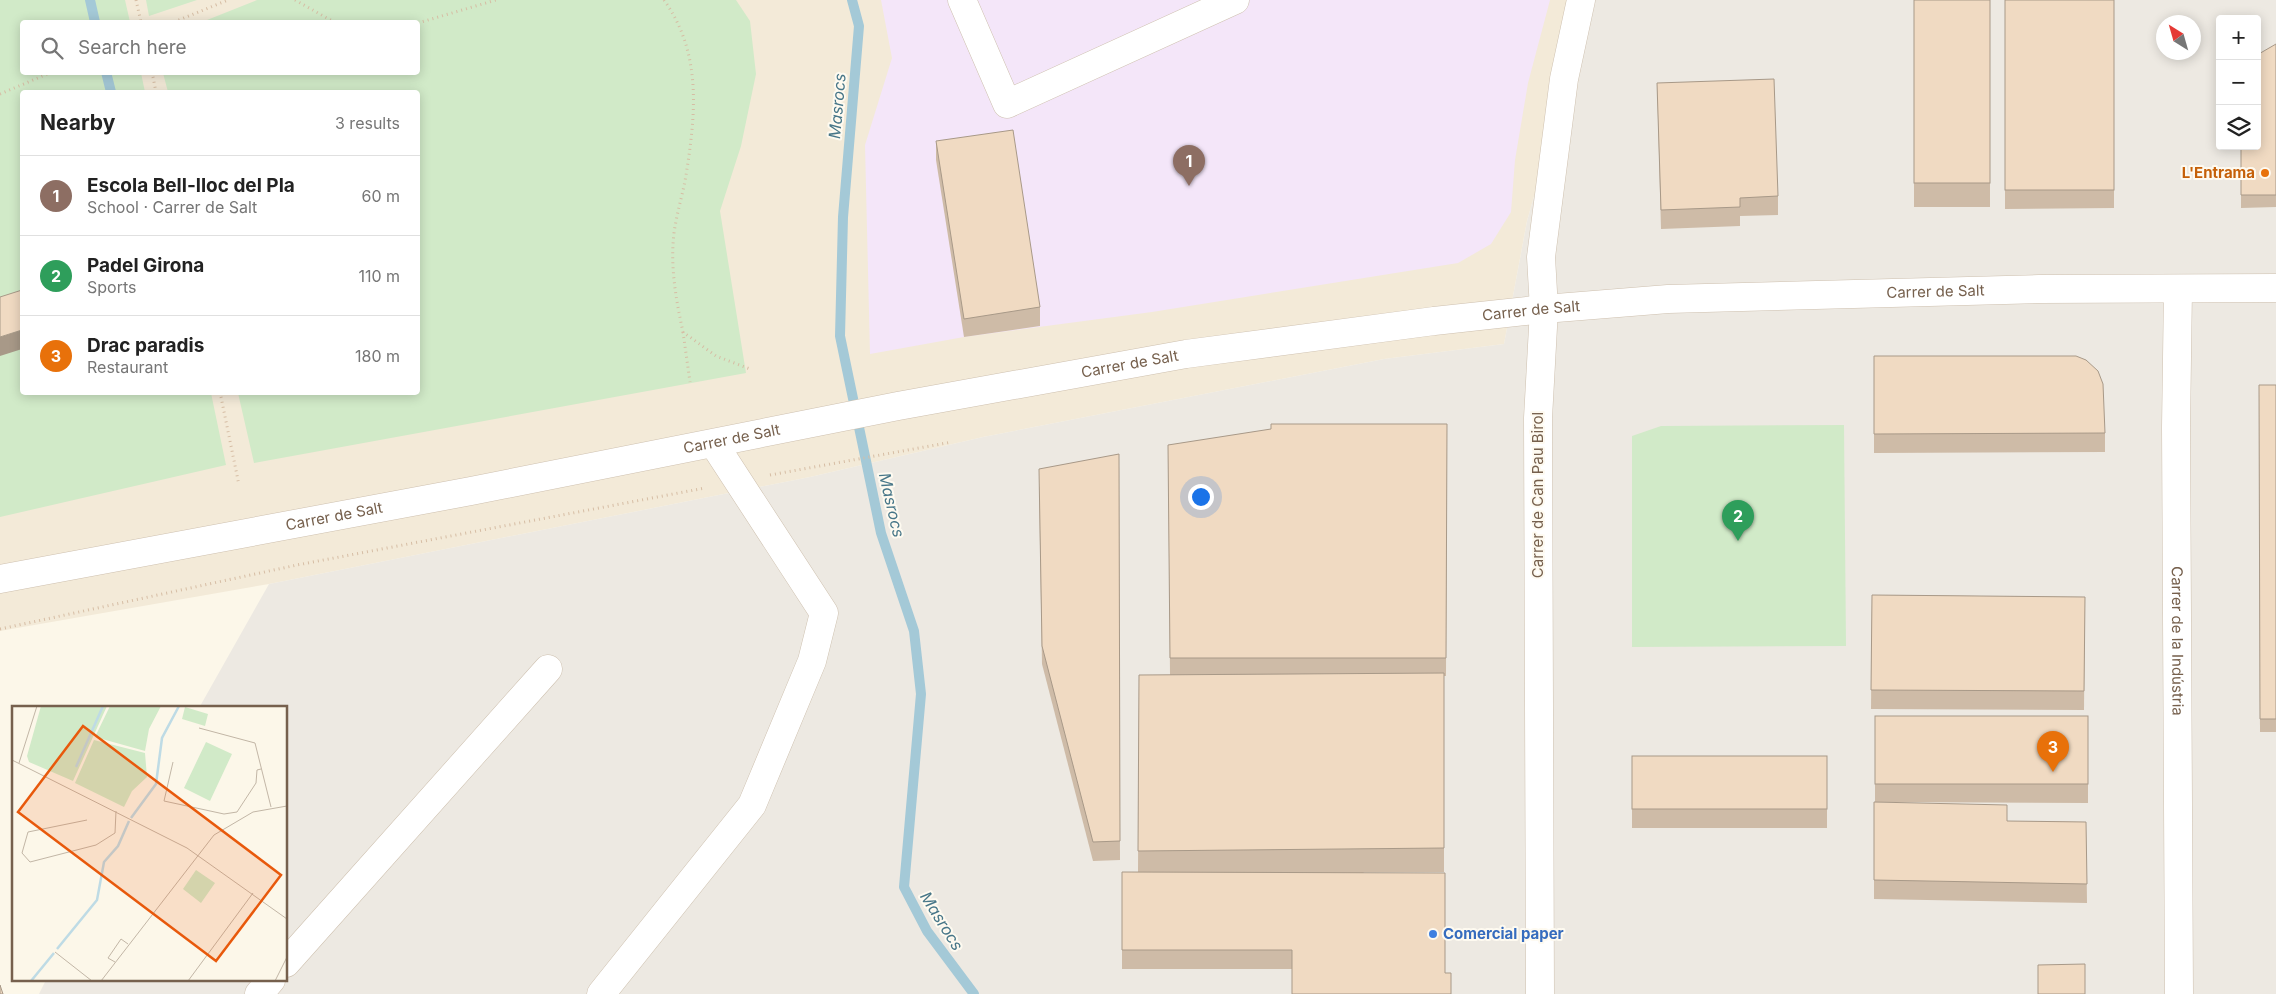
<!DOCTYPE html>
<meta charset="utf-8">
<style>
body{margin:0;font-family:Inter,sans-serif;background:#f2f2f2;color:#222}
.controls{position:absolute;right:15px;top:15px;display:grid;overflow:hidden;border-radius:5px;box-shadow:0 2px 12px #0003}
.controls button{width:45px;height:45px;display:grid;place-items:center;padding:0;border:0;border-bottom:1px solid #e0e0e0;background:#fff;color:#222;font:25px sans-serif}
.compass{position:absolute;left:2156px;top:15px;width:45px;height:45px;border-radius:50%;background:#fff;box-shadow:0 2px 12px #0003;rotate:323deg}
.you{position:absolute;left:1200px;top:496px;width:18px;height:18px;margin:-12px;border:4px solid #fff;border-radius:50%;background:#1a73e8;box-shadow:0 0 0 8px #1a73e833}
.badge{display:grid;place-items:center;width:32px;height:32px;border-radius:50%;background:#784e38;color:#fff;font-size:16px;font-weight:700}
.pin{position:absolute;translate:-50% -41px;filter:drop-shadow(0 1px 2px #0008)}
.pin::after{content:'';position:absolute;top:26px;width:18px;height:15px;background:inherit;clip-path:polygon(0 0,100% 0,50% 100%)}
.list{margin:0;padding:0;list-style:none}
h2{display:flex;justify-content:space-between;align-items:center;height:65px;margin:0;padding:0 20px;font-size:21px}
h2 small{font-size:16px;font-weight:400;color:#767676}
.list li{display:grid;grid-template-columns:32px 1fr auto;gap:15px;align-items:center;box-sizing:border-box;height:80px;padding:0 20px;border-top:1px solid #e0e0e0}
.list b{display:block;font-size:19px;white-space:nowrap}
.list p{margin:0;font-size:16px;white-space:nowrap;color:#767676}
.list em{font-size:16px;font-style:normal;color:#767676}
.icon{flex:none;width:28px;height:28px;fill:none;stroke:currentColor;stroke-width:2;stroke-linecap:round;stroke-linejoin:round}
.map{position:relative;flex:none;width:2276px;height:994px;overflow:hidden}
.search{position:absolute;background:#fff;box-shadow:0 2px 12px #0003;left:20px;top:20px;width:400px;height:55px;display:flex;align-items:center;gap:12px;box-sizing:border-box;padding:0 18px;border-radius:5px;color:#767676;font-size:19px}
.panel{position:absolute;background:#fff;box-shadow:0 2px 12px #0003;left:20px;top:90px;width:400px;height:305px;border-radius:5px}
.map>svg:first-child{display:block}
</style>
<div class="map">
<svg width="2276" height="994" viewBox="0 0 2276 994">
<rect width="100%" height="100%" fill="#fcf7e9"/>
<path fill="#f3ead8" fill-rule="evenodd" d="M 0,0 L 1590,0 L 1527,221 L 1504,344 L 1384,359 L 983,437 L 810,477 L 269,584 L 0,631 ZM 22,22 L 418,22 L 418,72 L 22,72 ZM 22,92 L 418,92 L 418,392 L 22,392 Z"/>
<path fill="#ede9e2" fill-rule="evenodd" d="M 1590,0 L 2276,0 L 2276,994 L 39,994 L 46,980 L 286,980 L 286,708 L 199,708 L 269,584 L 810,477 L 983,437 L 1384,359 L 1504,344 L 1527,221 ZM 2220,19 L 2257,19 L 2257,146 L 2220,146 ZM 2164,22 L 2194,22 L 2194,52 L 2164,52 Z"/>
<path fill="#f4e6f9" d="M 881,0 L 1550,0 L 1528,83 L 1515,160 L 1511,212 L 1491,244 L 1458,263 L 1152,312 L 964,337 L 870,354 L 865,145 L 892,58 Z"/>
<g fill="#d1eac8">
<path d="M 0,0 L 125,0 L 130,22 L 22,22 L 22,72 L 141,73 L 145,92 L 22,92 L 22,392 L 211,393 L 226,465 L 0,517 Z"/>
<path d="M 146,0 L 197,0 L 149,16 Z"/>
<path d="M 257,0 L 736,0 L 750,21 L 756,74 L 741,146 L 720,211 L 746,373 L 254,463 L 238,393 L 418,392 L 418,92 L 168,92 L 163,73 L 418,72 L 418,22 L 202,22 Z"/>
<path d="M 1844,425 L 1846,646 L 1632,647 L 1632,436 L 1661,426 Z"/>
</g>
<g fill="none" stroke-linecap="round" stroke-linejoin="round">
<g stroke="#a4c9d7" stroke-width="10">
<path d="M 90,0 L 95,22"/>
<path d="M 852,0 L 859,26 L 843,217 L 840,336 L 881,533 L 914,631 L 921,694 L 904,887 L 927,931 L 974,994"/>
<path d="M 106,72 L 111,92"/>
</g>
<defs>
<g id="minor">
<path d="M 962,0 L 1007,104 L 1235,0"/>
<path id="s1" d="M 2178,289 L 2176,427 L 2179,994"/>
<path id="s2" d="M 0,579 L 471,491 L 898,406 L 1186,354 L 1434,321 L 1544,309 L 1668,299 L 2039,289 L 2276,288"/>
<path d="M 286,963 L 548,669"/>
<path d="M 259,994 L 271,980"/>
<path d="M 601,994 L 752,805 L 812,661 L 824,613 L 714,444"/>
<path d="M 1540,994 L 1538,418 L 1544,309 L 1541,257 L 1564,79 L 1581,0"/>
</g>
</defs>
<use href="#minor" stroke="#cec0af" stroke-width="29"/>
<g stroke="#d6bda4" stroke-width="3" stroke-dasharray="1 4" stroke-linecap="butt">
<path d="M 136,0 L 141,22"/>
<path d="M 295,0 L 334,22"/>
<path d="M 664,0 C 701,52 696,110 687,169 C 684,191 677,211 674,233 C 670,266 676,300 683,332 L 716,356 L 750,369"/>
<path d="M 174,22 L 228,0"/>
<path d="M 418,23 L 496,0"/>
<path d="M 152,72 L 156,92"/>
<path d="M 0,94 L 52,72"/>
<path d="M 683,332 L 690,382"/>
<path d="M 220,392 L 239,485"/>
<path d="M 770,475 L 952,442"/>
<path d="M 0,629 L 297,565 L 705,488"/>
</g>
<use href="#minor" stroke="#fff" stroke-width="28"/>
</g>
<g fill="#cebba7">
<rect x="1914" y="0" width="76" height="207"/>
<path d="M 2005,0 L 2114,0 L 2114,208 L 2005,209 Z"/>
<path d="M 2276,44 L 2276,207 L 2241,208 L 2241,146 Z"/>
<path d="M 1657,83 L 1778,196 L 1778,215 L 1740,216 L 1740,226 L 1661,229 Z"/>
<path d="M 936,141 L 1040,307 L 1040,326 L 964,337 L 936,160 Z"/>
<path d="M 1874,356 L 2105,433 L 2105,452 L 1874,453 Z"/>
<path d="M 2259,385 L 2276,385 L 2276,732 L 2260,732 Z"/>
<path d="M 1447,424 L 1446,676 L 1444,676 L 1444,872 L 1364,872 L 1292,969 L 1122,969 L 1122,872 L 1138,872 L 1139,675 L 1170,675 L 1168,445 Z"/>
<path d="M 1119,454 L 1120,860 L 1093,861 L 1042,664 L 1039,487 Z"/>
<path d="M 1872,595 L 2085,597 L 2084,710 L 1871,709 Z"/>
<path d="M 1875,716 L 2088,716 L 2088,803 L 1875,802 Z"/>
<rect x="1632" y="756" width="195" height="72"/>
<path d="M 1874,802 L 2007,821 L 2086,822 L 2087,903 L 1874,899 Z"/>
</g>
<path fill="#a89988" d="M 22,330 L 22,349 L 0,356 L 0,337 Z"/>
<g fill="#f0dac2" stroke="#a89988">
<rect x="1914" y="0" width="76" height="183"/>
<rect x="2005" y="0" width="109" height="190"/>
<path d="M 2276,44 L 2276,195 L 2241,195 L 2241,146 L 2257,146 L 2257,55 Z"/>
<path d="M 1774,79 L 1778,196 L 1740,198 L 1740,207 L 1661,210 L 1657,83 Z"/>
<path d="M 1013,130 L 1040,307 L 964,319 L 936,141 Z"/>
<path d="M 22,290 L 22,330 L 0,337 L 0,297 Z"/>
<path d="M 1874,356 L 2076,356 L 2086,360 L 2098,371 L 2103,384 L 2105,433 L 1874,434 Z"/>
<path d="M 2259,385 L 2276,385 L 2276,719 L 2260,719 Z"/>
<path d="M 1271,424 L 1447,424 L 1446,658 L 1170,658 L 1168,445 L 1271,429 Z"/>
<path d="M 1119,454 L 1120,841 L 1093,842 L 1042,646 L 1039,469 Z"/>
<path d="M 1872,595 L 2085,597 L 2084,691 L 1871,690 Z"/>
<path d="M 1444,673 L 1444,848 L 1138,851 L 1139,675 Z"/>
<rect x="1875" y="716" width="213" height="68"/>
<rect x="1632" y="756" width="195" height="53"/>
<path d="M 1874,802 L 2007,805 L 2007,821 L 2086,822 L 2087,884 L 1874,880 Z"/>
<path d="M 1122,872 L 1445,873 L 1445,973 L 1451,973 L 1451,994 L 1292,994 L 1292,950 L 1122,950 Z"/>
<path d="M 2085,964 L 2085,994 L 2038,994 L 2038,965 Z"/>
<path d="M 0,985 L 3,994 L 0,994 Z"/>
</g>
<circle fill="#e8710a" stroke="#fefaf0" stroke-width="2" cx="2265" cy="173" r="5"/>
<circle fill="#3f7fe0" stroke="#fefaf0" stroke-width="2" cx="1433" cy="934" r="5"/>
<g text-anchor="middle" stroke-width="4" stroke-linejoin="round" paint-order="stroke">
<g font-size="15" font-weight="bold" fill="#c56008" stroke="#fefaf0" text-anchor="end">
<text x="2255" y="178">L'Entrama</text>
</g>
<g font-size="15" fill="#76604d" stroke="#fefaf0">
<text dy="5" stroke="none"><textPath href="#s2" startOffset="1960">Carrer de Salt</textPath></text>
<text dy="5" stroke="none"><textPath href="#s2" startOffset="1555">Carrer de Salt</textPath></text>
<text dy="5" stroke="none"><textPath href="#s2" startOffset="1150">Carrer de Salt</textPath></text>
<text dy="5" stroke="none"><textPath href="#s2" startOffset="745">Carrer de Salt</textPath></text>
<text transform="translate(1538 495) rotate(-90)" y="5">Carrer de Can Pau Birol</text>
<text dy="5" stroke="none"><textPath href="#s2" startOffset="340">Carrer de Salt</textPath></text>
<text dy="5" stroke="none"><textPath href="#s1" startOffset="352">Carrer de la Indústria</textPath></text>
</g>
<g font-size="15" font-weight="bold" fill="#366cbe" stroke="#fefaf0" text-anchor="start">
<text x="1443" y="939">Comercial paper</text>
</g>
<g font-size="16" font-style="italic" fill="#477688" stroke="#fefaf0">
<text transform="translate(837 106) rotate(-85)" y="6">Masrocs</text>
<text transform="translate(892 505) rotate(77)" y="6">Masrocs</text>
<text transform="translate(942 921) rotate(58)" y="6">Masrocs</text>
</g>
</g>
<g transform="translate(12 706)">
<rect width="275" height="275" fill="#fcf7e9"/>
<path d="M 29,0 L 95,0 L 61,75 L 17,56 L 15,50 ZM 98,0 L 149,0 L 137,23 L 133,45 L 83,31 ZM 173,1 L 196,8 L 193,20 L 170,13 ZM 82,34 L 133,47 L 135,71 L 120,85 L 112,101 L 63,77 ZM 194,36 L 220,48 L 198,95 L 172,82 ZM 184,164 L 203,177 L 189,197 L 171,183 Z" fill="#d1eac8"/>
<path fill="none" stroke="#bedbe5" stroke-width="2.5" d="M 64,61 L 91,0M 119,112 L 144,78 L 150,32 L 167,0M 45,243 L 85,194 L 92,156 L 106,140 L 117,115M 19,275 L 42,247"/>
<path fill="none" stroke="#c2b6a6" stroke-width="1" d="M 187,22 L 243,37 L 259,101M 0,54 L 175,142 L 275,213M 161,56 L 152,95 L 212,108 L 225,106 L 244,77 L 245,64 L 249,63M 7,57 L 25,0M 75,114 L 16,126 L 10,147 L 18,156 L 84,139 L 103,127 L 104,105M 43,246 L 80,275M 103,256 L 96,252 L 109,233 L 116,238M 89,275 L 202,129 L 241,106 L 275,100M 176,275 L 241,187M 263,275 L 275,251"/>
<path fill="#e8590c" fill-opacity="0.15" stroke="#e8590c" stroke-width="2.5" d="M 71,20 L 269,169 L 204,255 L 6,106 Z"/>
<rect width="275" height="275" fill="none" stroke="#76604d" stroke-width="2.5"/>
</g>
</svg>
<div class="controls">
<button>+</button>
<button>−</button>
<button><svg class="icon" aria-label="layers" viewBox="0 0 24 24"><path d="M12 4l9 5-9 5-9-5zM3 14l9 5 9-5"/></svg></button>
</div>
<svg class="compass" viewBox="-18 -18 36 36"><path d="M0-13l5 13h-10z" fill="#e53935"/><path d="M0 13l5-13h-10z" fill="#767676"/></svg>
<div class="you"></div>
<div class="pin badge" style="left:1189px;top:186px;background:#8d6e63">1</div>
<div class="pin badge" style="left:1738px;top:541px;background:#2e9e5b">2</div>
<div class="pin badge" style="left:2053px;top:772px;background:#e8710a">3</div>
<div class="search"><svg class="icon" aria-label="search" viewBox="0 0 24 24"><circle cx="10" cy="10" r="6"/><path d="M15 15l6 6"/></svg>Search here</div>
<section class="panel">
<h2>Nearby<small>3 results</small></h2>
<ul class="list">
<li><span class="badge" style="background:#8d6e63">1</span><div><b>Escola Bell-lloc del Pla</b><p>School · Carrer de Salt</p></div><em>60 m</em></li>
<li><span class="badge" style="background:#2e9e5b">2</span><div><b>Padel Girona</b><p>Sports</p></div><em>110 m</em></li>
<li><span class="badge" style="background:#e8710a">3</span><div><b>Drac paradis</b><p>Restaurant</p></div><em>180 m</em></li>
</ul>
</section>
</div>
